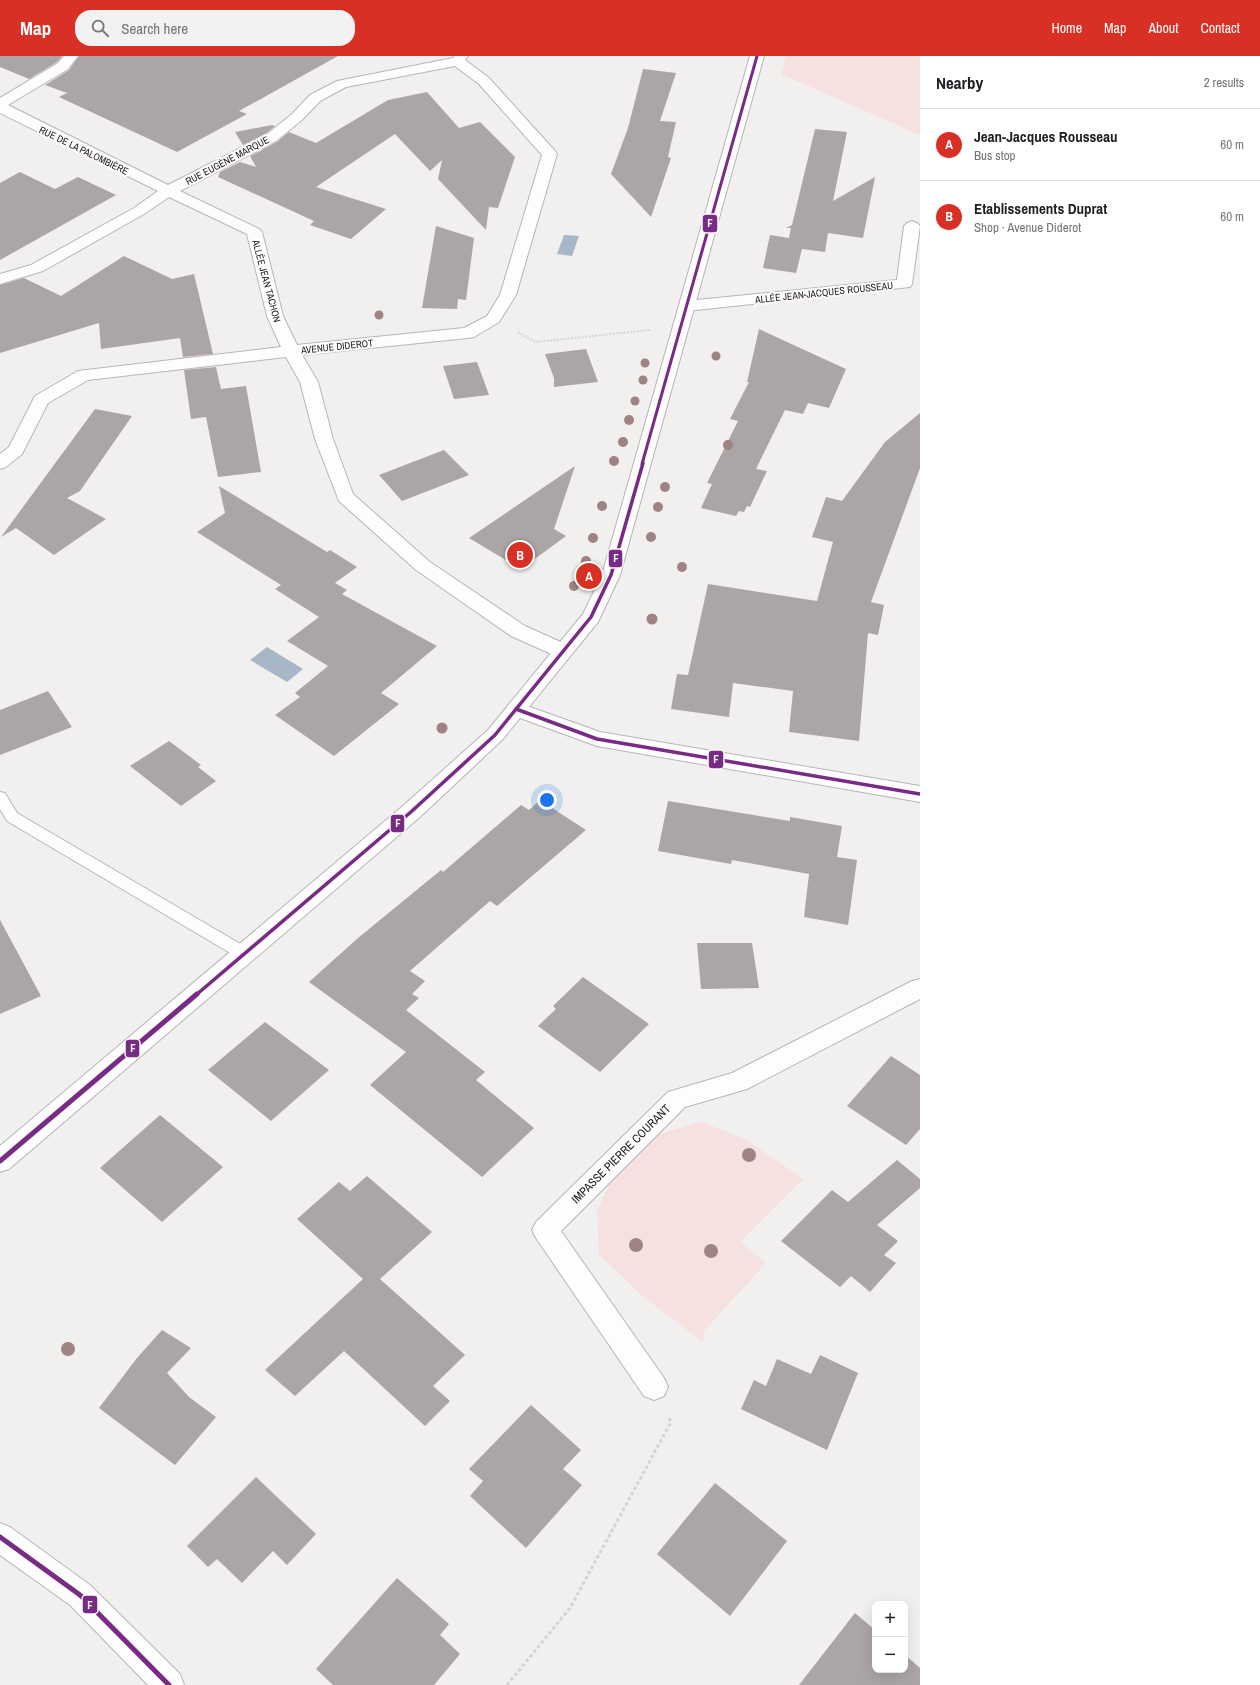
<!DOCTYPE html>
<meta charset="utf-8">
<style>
body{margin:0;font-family:"Archivo Narrow",sans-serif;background:#f2f2f2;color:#202124}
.controls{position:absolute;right:12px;bottom:12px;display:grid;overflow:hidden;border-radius:8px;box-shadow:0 4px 16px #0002}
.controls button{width:36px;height:36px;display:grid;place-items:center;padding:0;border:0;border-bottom:1px solid #e0e0e0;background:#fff;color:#202124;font:20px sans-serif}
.you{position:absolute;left:547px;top:744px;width:14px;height:14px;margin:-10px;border:3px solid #fff;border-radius:50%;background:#1a73e8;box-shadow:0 0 0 6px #1a73e833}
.badge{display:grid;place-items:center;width:26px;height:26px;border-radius:50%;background:#d93025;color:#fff;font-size:13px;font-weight:700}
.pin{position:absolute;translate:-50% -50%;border:2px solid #fff;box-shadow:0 1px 4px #0006}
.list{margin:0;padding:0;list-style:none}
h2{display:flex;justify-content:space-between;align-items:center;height:52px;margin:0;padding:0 16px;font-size:17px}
h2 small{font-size:13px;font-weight:400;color:#757577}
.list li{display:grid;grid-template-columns:26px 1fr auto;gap:12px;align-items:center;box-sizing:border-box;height:72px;padding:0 16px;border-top:1px solid #e0e0e0}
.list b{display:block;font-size:15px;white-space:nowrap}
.list p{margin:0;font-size:13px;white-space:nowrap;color:#757577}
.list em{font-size:13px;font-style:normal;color:#757577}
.icon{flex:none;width:22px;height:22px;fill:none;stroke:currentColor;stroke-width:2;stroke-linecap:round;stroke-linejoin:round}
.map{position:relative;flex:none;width:920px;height:1629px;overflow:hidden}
header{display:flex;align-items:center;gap:24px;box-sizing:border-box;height:56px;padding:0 20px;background:#d93025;color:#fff}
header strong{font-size:19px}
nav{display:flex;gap:22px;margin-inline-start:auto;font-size:14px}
.search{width:280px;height:36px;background:#f2f2f2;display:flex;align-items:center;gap:10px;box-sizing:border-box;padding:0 14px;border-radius:16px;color:#757577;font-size:15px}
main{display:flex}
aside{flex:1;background:#fff}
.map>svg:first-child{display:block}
</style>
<header>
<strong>Map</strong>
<div class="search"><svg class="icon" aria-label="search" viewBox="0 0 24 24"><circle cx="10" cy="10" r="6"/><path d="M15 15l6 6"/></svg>Search here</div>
<nav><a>Home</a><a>Map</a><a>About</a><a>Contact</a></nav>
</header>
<main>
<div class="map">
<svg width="920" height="1629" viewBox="0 0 920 1629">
<rect width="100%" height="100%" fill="#f2efef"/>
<g fill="#f5e1e0">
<path d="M 786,0 L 920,0 L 920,79 L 781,18 Z"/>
<path d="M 701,1066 L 745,1083 L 803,1123 L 740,1186 L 766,1207 L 704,1275 L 703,1286 L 641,1239 L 599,1198 L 597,1155 L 614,1118 L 660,1078 Z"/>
</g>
<g fill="#a8b7c7">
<path d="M 564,179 L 579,180 L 572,200 L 557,198 Z"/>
<path d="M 267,591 L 303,613 L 287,626 L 250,604 Z"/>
</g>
<g fill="#aca5a5">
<path d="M 0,0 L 62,0 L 57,6 L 29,23 L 0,11 Z"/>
<path d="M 79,0 L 338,0 L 239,55 L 247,58 L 177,96 L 59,41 L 67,37 L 45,29 L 69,14 Z"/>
<path d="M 643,13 L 676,17 L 660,65 L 676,66 L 668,101 L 671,102 L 651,161 L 611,118 L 628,72 Z"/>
<path d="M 427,36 L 459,72 L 480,66 L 515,101 L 498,152 L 489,151 L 486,174 L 438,123 L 442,104 L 430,115 L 395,78 L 316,131 L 386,153 L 351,183 L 310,169 L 314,165 L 218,121 L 220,116 L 240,106 L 256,111 L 250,100 L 277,86 L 289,76 L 316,87 L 388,44 Z"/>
<path d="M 272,69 L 275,70 L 265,78 L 243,89 L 235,76 Z"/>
<path d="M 815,73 L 847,76 L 833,145 L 875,121 L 863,182 L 828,177 L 825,196 L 802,193 L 796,217 L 763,212 L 770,179 L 789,182 L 791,172 L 786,172 L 792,169 Z"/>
<path d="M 20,116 L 55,133 L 78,121 L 116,139 L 0,204 L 0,127 Z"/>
<path d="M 436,170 L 474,182 L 466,244 L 458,243 L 457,253 L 422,252 Z"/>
<path d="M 124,200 L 172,223 L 194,218 L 213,298 L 183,301 L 180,282 L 101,293 L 99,267 L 0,297 L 0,229 L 24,222 L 61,240 Z"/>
<path d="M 759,273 L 846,313 L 829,352 L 808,347 L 803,358 L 785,354 L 756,413 L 767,415 L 750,451 L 747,450 L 744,456 L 739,455 L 736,460 L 701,452 L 712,428 L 707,427 L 738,365 L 730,363 L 749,326 L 747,326 Z"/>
<path d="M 586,293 L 598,326 L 554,331 L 554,322 L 545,298 Z"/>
<path d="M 477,306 L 489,339 L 454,343 L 443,310 Z"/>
<path d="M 216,311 L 221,333 L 246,330 L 261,416 L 218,421 L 206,361 L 191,363 L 184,314 Z"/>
<path d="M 95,353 L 132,360 L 80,435 L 67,442 L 106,463 L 54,499 L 16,472 L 1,481 Z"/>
<path d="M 920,357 L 920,412 L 871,546 L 884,549 L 878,579 L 868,577 L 859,685 L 789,676 L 793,635 L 733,627 L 729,661 L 671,653 L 677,618 L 688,619 L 708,528 L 817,545 L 833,486 L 812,481 L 826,441 L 842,445 L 885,386 Z"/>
<path d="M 444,394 L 469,419 L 402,445 L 379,419 Z"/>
<path d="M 575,410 L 554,473 L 566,480 L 521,513 L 469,482 Z"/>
<path d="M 219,430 L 327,496 L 330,494 L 357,511 L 335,527 L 347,534 L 342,538 L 437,590 L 381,637 L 399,648 L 334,700 L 275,659 L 300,641 L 295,637 L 328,610 L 287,585 L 319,561 L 275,533 L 281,529 L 197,476 L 225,457 Z"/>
<path d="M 48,635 L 72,671 L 0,699 L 0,654 Z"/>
<path d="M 169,685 L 201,709 L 198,711 L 216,725 L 181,750 L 130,710 Z"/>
<path d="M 540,744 L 586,774 L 497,850 L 490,845 L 410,915 L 425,925 L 412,938 L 419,942 L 406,954 L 485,1016 L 476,1024 L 534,1072 L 482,1121 L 370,1029 L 406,996 L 309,926 L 358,882 L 441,814 L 443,816 L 521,749 L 529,754 Z"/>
<path d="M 668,745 L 790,765 L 790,761 L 842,770 L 837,801 L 857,804 L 848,869 L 804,861 L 809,818 L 732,804 L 731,808 L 658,795 Z"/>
<path d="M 0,864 L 41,940 L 0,958 Z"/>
<path d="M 697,887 L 752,887 L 759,932 L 701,933 Z"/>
<path d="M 583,921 L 649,968 L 600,1016 L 538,970 L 556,953 L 553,950 Z"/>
<path d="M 265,966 L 329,1014 L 271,1065 L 208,1014 Z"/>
<path d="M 891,1000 L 920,1019 L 920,1073 L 906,1089 L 847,1050 Z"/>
<path d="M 160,1059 L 223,1111 L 162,1166 L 100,1112 Z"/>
<path d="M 897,1104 L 920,1123 L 920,1132 L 877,1169 L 898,1185 L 884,1199 L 896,1207 L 870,1236 L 851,1220 L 840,1231 L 781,1185 L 832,1134 L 848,1146 Z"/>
<path d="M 367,1120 L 432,1176 L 380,1223 L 465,1299 L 433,1330 L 450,1345 L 425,1370 L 344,1295 L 295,1340 L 265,1314 L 363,1223 L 297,1163 L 339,1126 L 350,1135 Z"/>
<path d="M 162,1274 L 191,1292 L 167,1317 L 189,1341 L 216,1361 L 175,1409 L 99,1352 L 137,1302 Z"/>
<path d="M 820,1299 L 858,1317 L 827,1394 L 741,1353 L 754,1324 L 766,1330 L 777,1303 L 811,1318 Z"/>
<path d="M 531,1349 L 581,1394 L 563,1413 L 582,1429 L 526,1492 L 470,1440 L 483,1425 L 469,1413 Z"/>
<path d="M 256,1421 L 316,1478 L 287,1509 L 273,1495 L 242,1527 L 217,1503 L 208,1511 L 187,1490 Z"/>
<path d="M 715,1427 L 787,1485 L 730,1560 L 657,1498 Z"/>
<path d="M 397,1522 L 449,1568 L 440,1579 L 460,1598 L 434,1629 L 333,1629 L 316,1613 Z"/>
<path d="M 855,1557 L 875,1574 L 875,1614 L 905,1614 L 905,1599 L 920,1612 L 920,1629 L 799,1629 Z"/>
</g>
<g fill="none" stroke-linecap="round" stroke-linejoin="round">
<defs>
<path id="lane" d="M 0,736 L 5,737 L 17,757 L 249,893 L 251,897 L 249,901 L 243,903 L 237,901 L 7,765 L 0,753 Z"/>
<g id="street">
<path d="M 64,0 L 78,0 L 68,13 L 8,49 L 168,129 L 266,79 L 292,58 L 310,39 L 337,25 L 453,2 L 454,0 L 468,0 L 465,4 L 489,22 L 555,95 L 557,98 L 516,239 L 499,266 L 474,281 L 468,282 L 302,299 L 318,326 L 333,383 L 353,438 L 430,506 L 525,570 L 570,590 L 573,595 L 570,600 L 563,602 L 556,600 L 511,580 L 416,514 L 339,445 L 315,383 L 300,326 L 286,301 L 88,324 L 48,347 L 22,398 L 6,411 L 0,413 L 0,398 L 9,391 L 35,340 L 78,315 L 281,291 L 267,260 L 247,178 L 169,141 L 144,158 L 43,215 L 0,228 L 0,218 L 31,209 L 134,152 L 158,135 L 0,57 L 0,42 L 58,7 ZM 455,10 L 479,28 L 542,99 L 500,239 L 487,260 L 464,272 L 297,289 L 283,260 L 262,176 L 259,173 L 180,135 L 276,85 L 302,64 L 320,45 L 346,31 Z"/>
<path d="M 912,165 L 917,167 L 920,170 L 912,228 L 910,231 L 687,255 L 681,253 L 679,250 L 681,247 L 687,245 L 897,224 L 904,170 L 907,167 Z"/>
<path d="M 516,646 L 600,676 L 920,730 L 920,746 L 597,690 L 509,658 L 506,653 L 509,648 Z"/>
<path d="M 920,923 L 920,943 L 747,1033 L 685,1051 L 561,1175 L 664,1322 L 668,1331 L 664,1340 L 654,1344 L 644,1340 L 536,1182 L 532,1174 L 536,1166 L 668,1036 L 732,1017 L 912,925 Z"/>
</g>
<g id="secondary">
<path d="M 750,0 L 764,0 L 620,519 L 598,566 L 502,684 L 420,761 L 9,1113 L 0,1116 L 0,1090 L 404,749 L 488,674 L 583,558 L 602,519 Z"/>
<path d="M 0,1467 L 10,1471 L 90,1529 L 180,1618 L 184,1629 L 148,1629 L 70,1549 L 0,1499 Z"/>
</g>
</defs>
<use href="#lane" stroke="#b7b5b5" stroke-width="2"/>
<use href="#street" stroke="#b7b5b5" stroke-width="2"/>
<use href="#secondary" stroke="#b7b5b5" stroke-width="2"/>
<path stroke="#d5d4d4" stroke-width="2" stroke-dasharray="2 1.5" stroke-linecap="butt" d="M 518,276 L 535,286 L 650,274"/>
<path stroke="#d5d4d4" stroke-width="3" stroke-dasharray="3.5 2.5" stroke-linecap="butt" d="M 507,1629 L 570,1552 L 671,1366 L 668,1360"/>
<use href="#lane" fill="#fdfdfd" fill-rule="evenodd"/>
<use href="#street" fill="#fdfdfd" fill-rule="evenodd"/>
<use href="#secondary" fill="#fdfdfd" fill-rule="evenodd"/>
<defs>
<path id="bus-1-far2" d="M 642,408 L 757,0"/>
<g id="bus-1-far1">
<path d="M 516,653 L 597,683 L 920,738"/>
<path d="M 196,939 L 412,755 L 495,679 L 591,561 L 611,519 L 643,407"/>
</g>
<g id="bus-1">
<path d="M 0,1105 L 197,938"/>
<path d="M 0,1481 L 80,1539 L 169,1629"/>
</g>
</defs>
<use href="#bus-1-far2" stroke="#fffcfc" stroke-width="5"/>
<use href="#bus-1-far1" stroke="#fffcfc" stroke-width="6"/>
<use href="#bus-1" stroke="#fffcfc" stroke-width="8"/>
<use href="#bus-1-far2" stroke="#772b85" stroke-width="3"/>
<use href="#bus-1-far1" stroke="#772b85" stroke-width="3.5"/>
<use href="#bus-1" stroke="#772b85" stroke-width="5"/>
</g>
<g fill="#9f8383">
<circle cx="379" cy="259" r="4.5"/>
<circle cx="716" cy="300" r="4.5"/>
<circle cx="645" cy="307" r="4.5"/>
<circle cx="643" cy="324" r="4.5"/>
<circle cx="635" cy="345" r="4.5"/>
<circle cx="629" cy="364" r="5"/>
<circle cx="623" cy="386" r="5"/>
<circle cx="728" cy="389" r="5"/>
<circle cx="614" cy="405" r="5"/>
<circle cx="665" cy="431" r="5"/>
<circle cx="602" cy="450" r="5"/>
<circle cx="658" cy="451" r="5"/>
<circle cx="651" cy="481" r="5"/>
<circle cx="593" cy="482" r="5"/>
<circle cx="586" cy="505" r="5"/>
<circle cx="682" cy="511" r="5"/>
<circle cx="574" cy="530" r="5"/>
<circle cx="652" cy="563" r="5.5"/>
<circle cx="442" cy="672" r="5.5"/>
<circle cx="749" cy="1099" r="7"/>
<circle cx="636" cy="1189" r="7"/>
<circle cx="711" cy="1195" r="7"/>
<circle cx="68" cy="1293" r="7"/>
</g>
<g text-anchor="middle" stroke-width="4" stroke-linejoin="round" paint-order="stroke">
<g font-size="10" fill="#1d1b1b" stroke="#fffcfc">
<text transform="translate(84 94) rotate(26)" y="4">RUE DE LA PALOMBIÈRE</text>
<text transform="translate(227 104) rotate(-28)" y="4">RUE EUGÈNE MARQUE</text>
<text transform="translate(267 225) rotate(75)" y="4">ALLÉE JEAN TACHON</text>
<text transform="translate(824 236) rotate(-6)" y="4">ALLÉE JEAN-JACQUES ROUSSEAU</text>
<text transform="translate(337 290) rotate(-6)" y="4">AVENUE DIDEROT</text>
</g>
<g font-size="12" fill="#1d1b1b" stroke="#fffcfc">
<text transform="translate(621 1098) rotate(-45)" y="4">IMPASSE PIERRE COURANT</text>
</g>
</g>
<g stroke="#fffcfc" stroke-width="1.5">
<rect x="702" y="158" width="16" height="19" rx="4" fill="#772b85"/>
<rect x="608" y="493" width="15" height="19" rx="4" fill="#772b85"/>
<rect x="708" y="694" width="16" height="19" rx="4" fill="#772b85"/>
<rect x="390" y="758" width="15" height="19" rx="4" fill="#772b85"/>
<rect x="125" y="983" width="15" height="19" rx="4" fill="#772b85"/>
<rect x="82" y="1539" width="16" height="19" rx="4" fill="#772b85"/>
</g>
<g font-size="11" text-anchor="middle" font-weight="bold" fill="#fff">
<text x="710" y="171">F</text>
<text x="616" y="506">F</text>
<text x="716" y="707">F</text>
<text x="398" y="771">F</text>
<text x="133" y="996">F</text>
<text x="90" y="1553">F</text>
</g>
</svg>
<div class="controls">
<button>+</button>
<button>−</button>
</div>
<div class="you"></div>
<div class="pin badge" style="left:589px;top:520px">A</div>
<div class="pin badge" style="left:520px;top:499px">B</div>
</div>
<aside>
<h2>Nearby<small>2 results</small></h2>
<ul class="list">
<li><span class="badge">A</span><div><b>Jean-Jacques Rousseau</b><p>Bus stop</p></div><em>60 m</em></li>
<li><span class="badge">B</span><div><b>Etablissements Duprat</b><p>Shop · Avenue Diderot</p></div><em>60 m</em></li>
</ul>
</aside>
</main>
